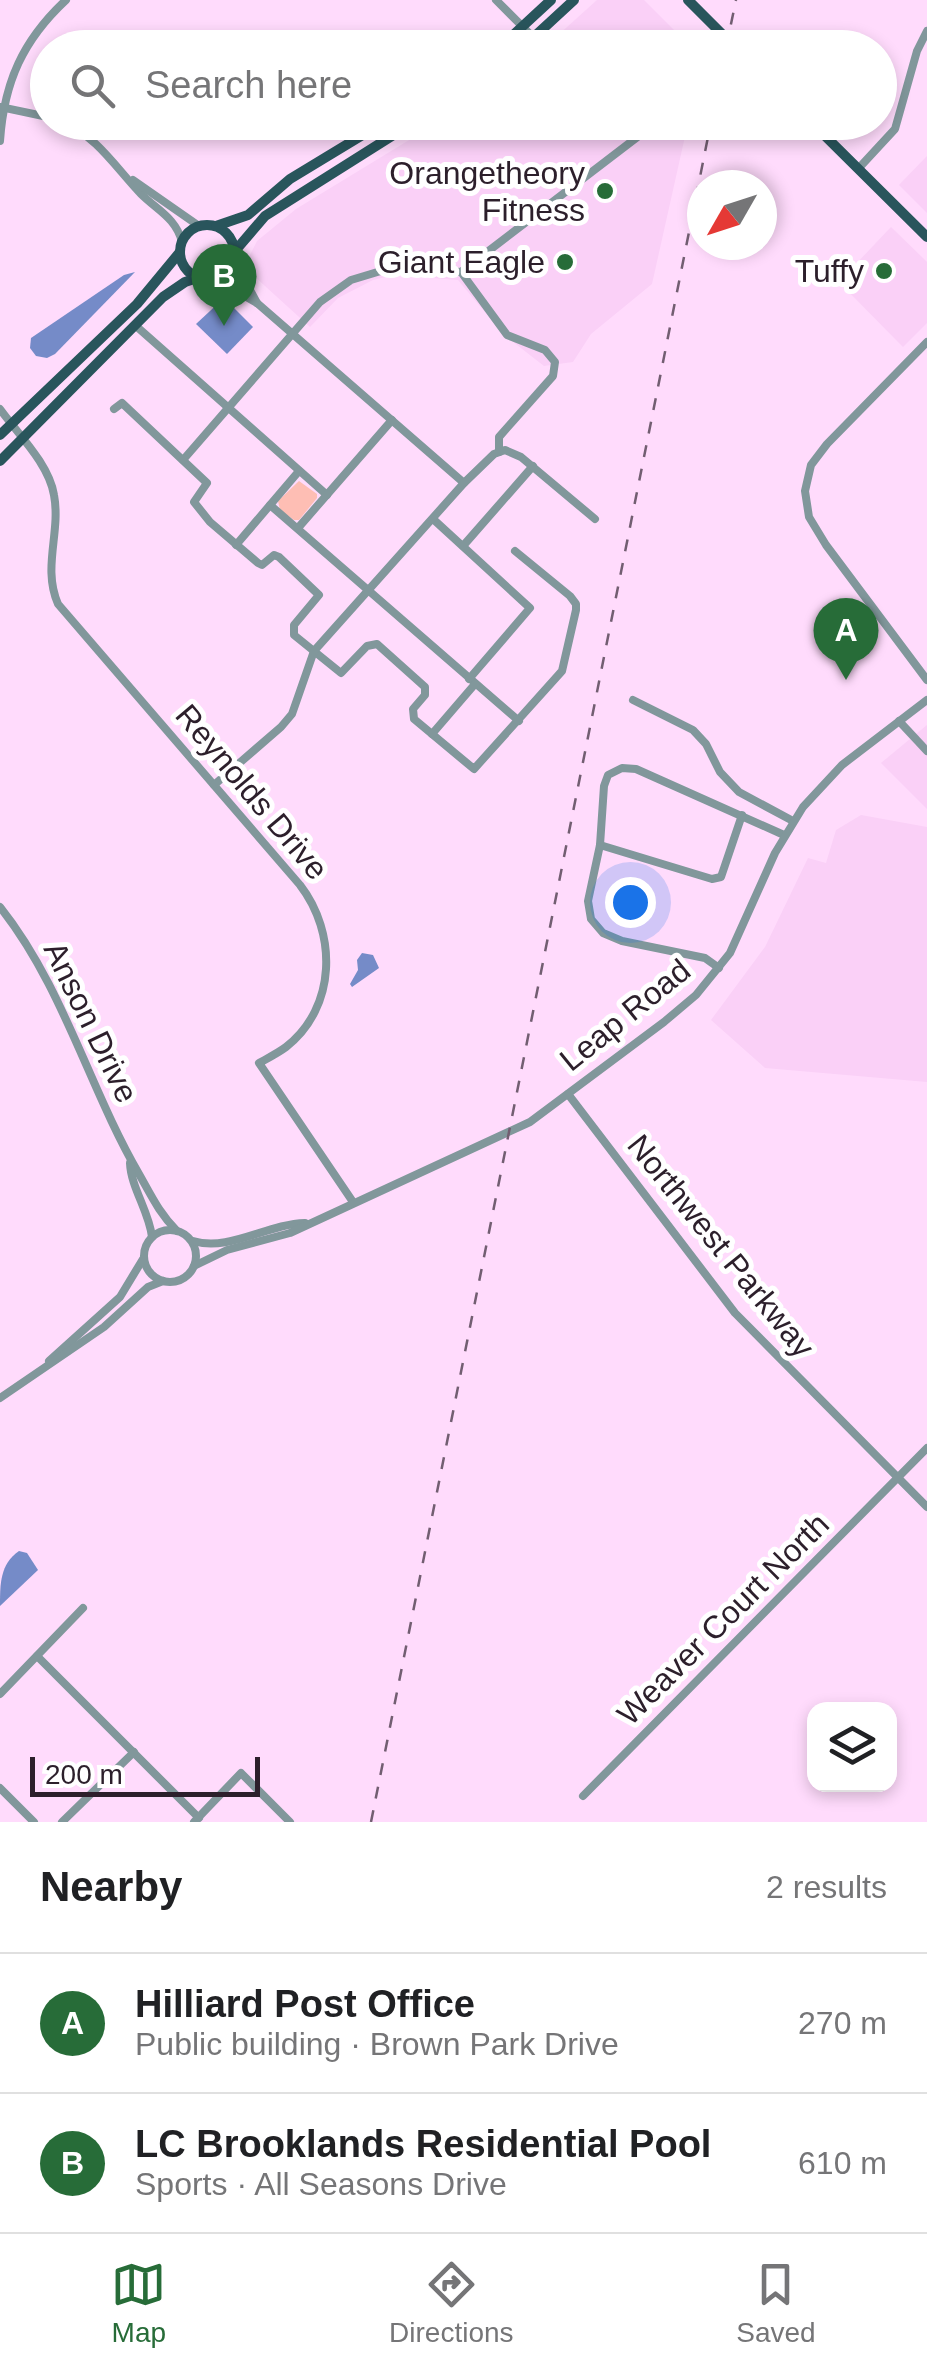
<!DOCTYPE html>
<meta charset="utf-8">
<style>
body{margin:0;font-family:Helvetica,sans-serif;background:#f6f6f6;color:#202124}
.controls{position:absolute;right:30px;bottom:30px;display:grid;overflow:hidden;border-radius:20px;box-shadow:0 5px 15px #0003}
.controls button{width:90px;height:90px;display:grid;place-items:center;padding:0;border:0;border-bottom:2px solid #e0e0e0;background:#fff;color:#202124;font:50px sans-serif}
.compass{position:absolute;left:687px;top:170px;width:90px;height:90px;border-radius:50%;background:#fff;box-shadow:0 5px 15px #0003;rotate:231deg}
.scale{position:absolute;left:30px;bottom:25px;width:230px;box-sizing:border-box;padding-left:10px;border:5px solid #2c1f2b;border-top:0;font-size:28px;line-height:35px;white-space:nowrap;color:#2c1f2b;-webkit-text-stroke:8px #fff;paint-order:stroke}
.you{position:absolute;left:630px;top:902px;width:35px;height:35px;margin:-25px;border:8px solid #fff;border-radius:50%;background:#1a73e8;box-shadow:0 0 0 15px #1a73e833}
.badge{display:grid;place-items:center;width:65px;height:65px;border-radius:50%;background:#276c38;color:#fff;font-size:32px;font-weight:700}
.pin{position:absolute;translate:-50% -82px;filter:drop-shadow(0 2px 5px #0008)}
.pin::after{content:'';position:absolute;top:52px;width:35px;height:30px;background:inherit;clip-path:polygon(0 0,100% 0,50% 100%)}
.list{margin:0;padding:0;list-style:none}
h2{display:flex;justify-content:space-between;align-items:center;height:130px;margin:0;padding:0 40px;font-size:42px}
h2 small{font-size:32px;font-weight:400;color:#757577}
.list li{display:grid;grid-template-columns:65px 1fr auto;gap:30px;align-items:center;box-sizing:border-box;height:140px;padding:0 40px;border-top:2px solid #e0e0e0}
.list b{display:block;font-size:38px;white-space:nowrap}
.list p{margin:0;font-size:32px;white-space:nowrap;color:#757577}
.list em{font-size:32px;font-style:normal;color:#757577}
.icon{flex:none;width:55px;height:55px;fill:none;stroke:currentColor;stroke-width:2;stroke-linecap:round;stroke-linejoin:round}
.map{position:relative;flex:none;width:927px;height:1822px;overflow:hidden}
.search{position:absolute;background:#fff;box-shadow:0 5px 15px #0003;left:30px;right:30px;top:30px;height:110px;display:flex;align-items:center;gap:25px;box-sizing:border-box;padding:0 35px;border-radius:55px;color:#757577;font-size:38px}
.sheet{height:410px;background:#fff}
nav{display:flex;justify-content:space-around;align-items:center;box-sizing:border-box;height:140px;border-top:2px solid #e0e0e0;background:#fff;font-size:28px;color:#757577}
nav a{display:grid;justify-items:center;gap:5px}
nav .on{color:#276c38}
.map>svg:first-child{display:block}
</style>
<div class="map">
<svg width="927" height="1822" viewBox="0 0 927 1822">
<rect width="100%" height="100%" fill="#ffdbfc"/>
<g fill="#fad0f7">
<path d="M 597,0 L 644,0 L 691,47 L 545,47 Z"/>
<path d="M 437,123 L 688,123 L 652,284 L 591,334 L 573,362 L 544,366 L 504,335 L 458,280 L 393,275 L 373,280 L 338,298 L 310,327 L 254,276 L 249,257 L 257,241 L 296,209 Z"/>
<path d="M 927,156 L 927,213 L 899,185 Z"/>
<path d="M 891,227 L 927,262 L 927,323 L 903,347 L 839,282 Z"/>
<path d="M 927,725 L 927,809 L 881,763 Z"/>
<path d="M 861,815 L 927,827 L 927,1082 L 765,1068 L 711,1020 L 765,947 L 808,858 L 826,863 L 836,830 Z"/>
</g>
<path fill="#febeb4" d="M 299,481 L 317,494 L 317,498 L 299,520 L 294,520 L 280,510 L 278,501 Z"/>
<g fill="#758bc8">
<path d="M 135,272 L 55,354 L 47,358 L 36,356 L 30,348 L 31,338 L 124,275 Z"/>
<path d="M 224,298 L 253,327 L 227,354 L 196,324 Z"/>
<path d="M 362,953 L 373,955 L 379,968 L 352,987 L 350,984 L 358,970 L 357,960 Z"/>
<path d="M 19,1551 L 27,1553 L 38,1570 L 0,1606 C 0,1584 0,1564 19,1551 Z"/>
</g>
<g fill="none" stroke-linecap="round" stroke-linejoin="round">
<g stroke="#81979b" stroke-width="8">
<path d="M 496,0 L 534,38"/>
<path d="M 0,107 L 48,117"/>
<path d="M 64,122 C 97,137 117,169 141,194 C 157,210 176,218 182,242"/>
<path d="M 0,141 C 4,82 23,40 66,0"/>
<path d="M 858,169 L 895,129 L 917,51 L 927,31"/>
<path d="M 133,180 L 199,226"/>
<path d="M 234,260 L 257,303"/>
<path d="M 461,272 L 507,335 L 545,350 L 555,362 L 553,376 L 499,437 L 499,452"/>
<path d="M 215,279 L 257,303 L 464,483"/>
<path d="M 136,326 L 327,495"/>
<path d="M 927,342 L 827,444 L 811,465 L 805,491 L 809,517 L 826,545 L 927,680"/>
<path d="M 0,409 C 18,434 49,464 54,495 C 61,533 42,567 58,604 L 300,885 C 337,933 337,1007 286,1047 C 278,1053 268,1058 259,1063 L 353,1202"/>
<path d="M 114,409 L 122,403 L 207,483 L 194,502 L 210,522 L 258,563 L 262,565 L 274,555 L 279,557 L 319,595 L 294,625 L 294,635 L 341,673 L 367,646 L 377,644 L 425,687 L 425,695 L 413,709 L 414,719 L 474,769 L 562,671 L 576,610 L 576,604 L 570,596 L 515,551"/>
<path d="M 183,460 L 320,302 L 351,280 L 394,267 L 461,272 L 657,122"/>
<path d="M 270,505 L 519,721"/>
<path d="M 433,519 L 530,608 L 469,679"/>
<path d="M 298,528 L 392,420"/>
<path d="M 236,545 L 299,471"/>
<path d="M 463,546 L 533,466"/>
<path d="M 633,700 L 693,730 L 706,744 L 720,772 L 739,792 L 793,821"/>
<path d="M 899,721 L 927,751"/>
<path d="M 432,734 L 475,684"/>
<path d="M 214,785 L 281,727 L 292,714 L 314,651 L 464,483 L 494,454 L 505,450 L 521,457 L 595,519"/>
<path d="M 600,845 L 712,879 L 721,877 L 742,815"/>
<path d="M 0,907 C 63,986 89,1088 139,1174 C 151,1195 159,1213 177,1231"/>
<path d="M 719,968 L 705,958 L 622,941 L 603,933 L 591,919 L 588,901 L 600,845 L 604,786 L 608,775 L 622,768 L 636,769 L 784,835"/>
<path d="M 568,1094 L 735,1313 L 927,1507"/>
<path d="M 130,1163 C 131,1188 149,1211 152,1237"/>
<circle cx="170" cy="1256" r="26"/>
<path d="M 193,1241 C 229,1252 267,1224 305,1223"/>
<path d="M 194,1266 L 227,1250 L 290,1233 L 530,1122 L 664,1022 L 696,995 L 730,953 L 775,853 L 803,807 L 842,765 L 927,700"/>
<path d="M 49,1361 L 120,1297 L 143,1259"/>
<path d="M 0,1398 L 104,1327 L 148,1287 L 163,1281"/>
<path d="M 37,1656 L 199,1818"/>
<path d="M 0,1694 L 83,1608"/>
<path d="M 0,1788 L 34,1822"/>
<path d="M 583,1796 L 927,1448"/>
<path d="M 62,1822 L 134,1752"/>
<path d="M 194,1822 L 241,1773 L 290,1822"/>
</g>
<g stroke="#29555c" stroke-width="10">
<path d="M 688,0 L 736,48"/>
<path d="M 499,48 L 551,0"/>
<path d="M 522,48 L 574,0"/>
<path d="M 811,122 L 927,237"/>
<circle cx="207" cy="252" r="27"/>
<path d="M 216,226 L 248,215 L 290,179 L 384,122"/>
<path d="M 235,251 L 265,216 L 414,122"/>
<path d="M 0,435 L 137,304 L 180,252"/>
<path d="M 0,461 L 163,297 L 185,282 L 197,278"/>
</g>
<g stroke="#725e71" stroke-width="2.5" stroke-dasharray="12 12" stroke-linecap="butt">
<path d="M 726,48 L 736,0"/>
<path d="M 371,1822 L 711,122"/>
</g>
</g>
<g fill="#276c38" stroke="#fff" stroke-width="4">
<circle cx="605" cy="191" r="10"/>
<circle cx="565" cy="262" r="10"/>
<circle cx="884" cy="271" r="10"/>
</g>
<g text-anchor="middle" stroke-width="10" stroke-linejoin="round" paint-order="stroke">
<g font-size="32" fill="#2c1f2b" stroke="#fff" text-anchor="end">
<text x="585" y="184">Orangetheory<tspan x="585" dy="37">Fitness</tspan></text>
<text x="545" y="273">Giant Eagle</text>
<text x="864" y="282">Tuffy</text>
</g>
<g font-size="32" fill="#2c1f2b" stroke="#fff">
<text transform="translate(252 792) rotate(50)" y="11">Reynolds Drive</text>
<text transform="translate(625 1015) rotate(-39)" y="11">Leap Road</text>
<text transform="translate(91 1022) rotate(64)" y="11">Anson Drive</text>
<text transform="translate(721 1246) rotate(51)" y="11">Northwest Parkway</text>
<text transform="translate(723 1619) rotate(-45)" y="11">Weaver Court North</text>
</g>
</g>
</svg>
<div class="controls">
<button><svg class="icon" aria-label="layers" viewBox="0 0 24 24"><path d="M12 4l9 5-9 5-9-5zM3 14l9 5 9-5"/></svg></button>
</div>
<svg class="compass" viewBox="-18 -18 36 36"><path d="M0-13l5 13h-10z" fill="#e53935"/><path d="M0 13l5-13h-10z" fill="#757577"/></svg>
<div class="scale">200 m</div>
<div class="you"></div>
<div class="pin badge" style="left:846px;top:680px">A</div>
<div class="pin badge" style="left:224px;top:326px">B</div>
<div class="search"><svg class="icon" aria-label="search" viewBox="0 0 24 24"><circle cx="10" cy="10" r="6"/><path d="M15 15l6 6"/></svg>Search here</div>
</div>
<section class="sheet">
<h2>Nearby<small>2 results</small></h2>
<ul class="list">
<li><span class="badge">A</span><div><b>Hilliard Post Office</b><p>Public building · Brown Park Drive</p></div><em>270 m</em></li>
<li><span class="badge">B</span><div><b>LC Brooklands Residential Pool</b><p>Sports · All Seasons Drive</p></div><em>610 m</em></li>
</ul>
</section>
<nav>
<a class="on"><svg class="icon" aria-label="map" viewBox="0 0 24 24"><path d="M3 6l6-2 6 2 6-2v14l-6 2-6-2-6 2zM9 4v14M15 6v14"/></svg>Map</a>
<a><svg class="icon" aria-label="directions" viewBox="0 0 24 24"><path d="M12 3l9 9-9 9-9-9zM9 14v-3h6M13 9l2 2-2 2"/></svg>Directions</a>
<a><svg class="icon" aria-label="saved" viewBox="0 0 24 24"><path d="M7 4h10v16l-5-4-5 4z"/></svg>Saved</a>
</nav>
